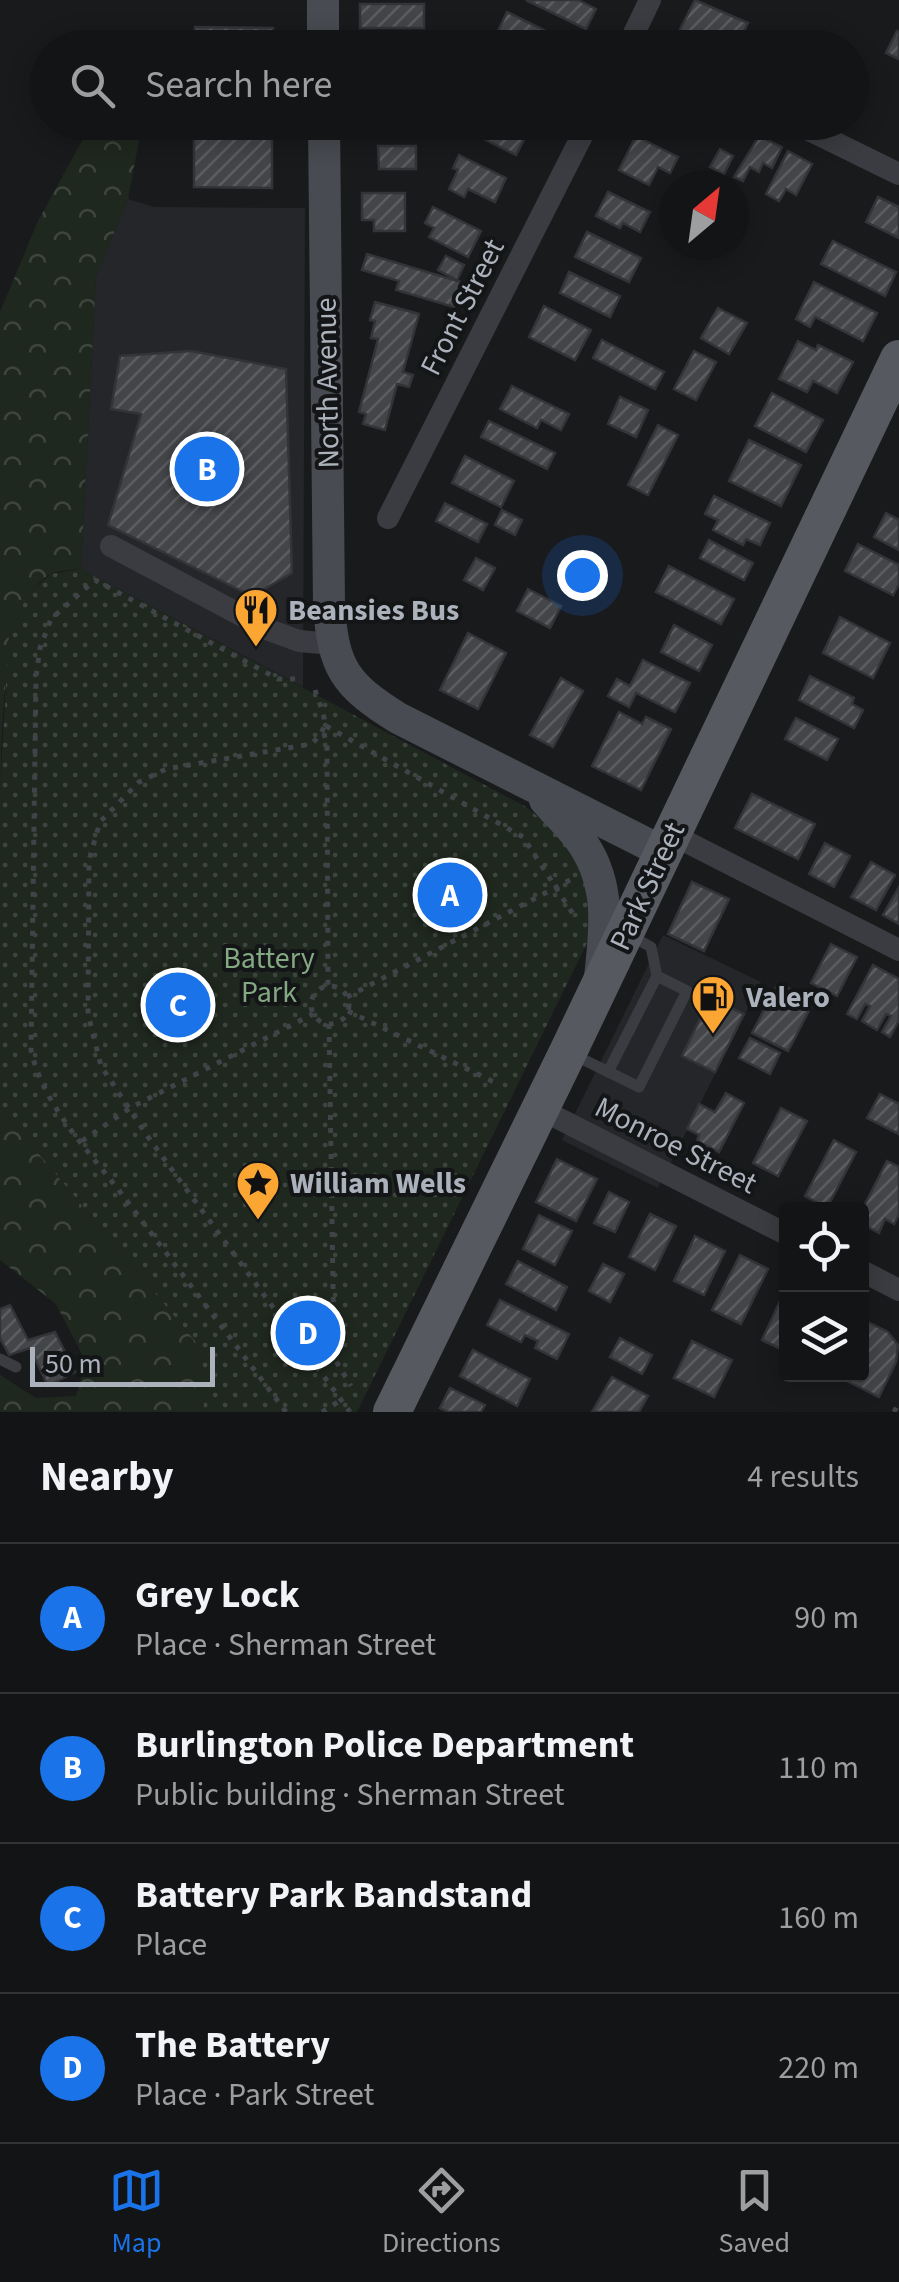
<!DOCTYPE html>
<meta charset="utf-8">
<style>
body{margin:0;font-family:"Source Sans 3",sans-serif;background:#1c1d1e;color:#f1f3f6}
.controls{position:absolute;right:30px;bottom:30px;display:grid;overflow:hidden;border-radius:10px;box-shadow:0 5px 25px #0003}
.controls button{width:90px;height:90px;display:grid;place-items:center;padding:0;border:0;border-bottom:2px solid #323334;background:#131415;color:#f1f3f6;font:50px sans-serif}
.compass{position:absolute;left:659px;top:170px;width:90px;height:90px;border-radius:50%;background:#131415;box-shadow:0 5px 25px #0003;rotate:29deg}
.scale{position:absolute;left:30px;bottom:25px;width:185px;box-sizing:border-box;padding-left:10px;border:5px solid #abb2bc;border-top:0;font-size:28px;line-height:35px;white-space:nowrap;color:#abb2bc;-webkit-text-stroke:8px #141517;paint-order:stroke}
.you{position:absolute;left:582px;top:575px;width:35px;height:35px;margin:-25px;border:8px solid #fff;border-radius:50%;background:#1a73e8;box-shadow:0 0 0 15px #1a73e833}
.badge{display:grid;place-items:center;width:65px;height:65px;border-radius:50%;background:#1a73e8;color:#fff;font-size:32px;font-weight:700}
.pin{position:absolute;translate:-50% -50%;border:5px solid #fff;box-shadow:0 2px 10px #0006}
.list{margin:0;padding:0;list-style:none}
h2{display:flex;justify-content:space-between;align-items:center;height:130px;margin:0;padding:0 40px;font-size:42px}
h2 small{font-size:32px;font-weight:400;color:#9d9ea0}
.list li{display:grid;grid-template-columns:65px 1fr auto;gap:30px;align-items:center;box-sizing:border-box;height:150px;padding:0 40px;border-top:2px solid #323334}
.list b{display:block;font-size:38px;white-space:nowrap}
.list p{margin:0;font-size:32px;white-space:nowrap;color:#9d9ea0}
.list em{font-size:32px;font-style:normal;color:#9d9ea0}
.icon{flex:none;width:55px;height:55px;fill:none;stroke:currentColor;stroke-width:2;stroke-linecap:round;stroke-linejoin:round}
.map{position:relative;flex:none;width:899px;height:1412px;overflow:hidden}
.search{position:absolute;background:#131415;box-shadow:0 5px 25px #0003;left:30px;right:30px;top:30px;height:110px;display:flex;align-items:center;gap:25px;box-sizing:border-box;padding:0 35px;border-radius:55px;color:#9d9ea0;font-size:38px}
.sheet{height:730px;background:#131415}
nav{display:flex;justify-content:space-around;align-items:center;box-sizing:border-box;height:140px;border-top:2px solid #323334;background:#131415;font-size:28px;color:#9d9ea0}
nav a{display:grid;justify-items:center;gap:5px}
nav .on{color:#1a73e8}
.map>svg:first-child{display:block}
</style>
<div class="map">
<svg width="899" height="1412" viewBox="0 0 899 1412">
<defs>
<pattern id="forest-crowns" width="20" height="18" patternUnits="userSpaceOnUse" patternTransform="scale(2.5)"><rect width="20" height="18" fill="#1f281f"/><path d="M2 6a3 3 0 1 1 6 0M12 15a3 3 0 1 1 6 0" fill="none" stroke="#3d453e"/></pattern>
<pattern id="park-dots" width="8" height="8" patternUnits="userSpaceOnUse" patternTransform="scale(2.5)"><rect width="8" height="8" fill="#1f281f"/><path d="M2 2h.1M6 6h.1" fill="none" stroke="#3d453e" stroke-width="1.8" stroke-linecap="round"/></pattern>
<pattern id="building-hatch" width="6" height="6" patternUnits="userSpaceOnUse" patternTransform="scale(2.5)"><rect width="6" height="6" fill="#434549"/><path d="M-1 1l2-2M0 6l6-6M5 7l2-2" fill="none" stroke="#5b5d61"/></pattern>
</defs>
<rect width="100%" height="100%" fill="#191a1c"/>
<g fill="#252629">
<path d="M 128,199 L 154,207 L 305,208 L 303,687 L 81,569 L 96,277 Z"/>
<path d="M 663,935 L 761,982 L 658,1188 L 562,1140 Z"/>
</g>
<g fill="url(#forest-crowns)">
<path d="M 140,135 L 128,199 L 96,277 L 81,569 C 72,570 58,570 50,574 C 0,605 3,732 0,789 L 0,312 L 38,221 L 83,139 Z"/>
<path d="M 0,1107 L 196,1342 L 206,1384 L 203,1412 L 0,1412 L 0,1375 L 36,1398 L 76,1396 L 86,1362 L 56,1304 L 0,1260 Z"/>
</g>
<path fill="url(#park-dots)" d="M 81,569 L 526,807 L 571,844 L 592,887 L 589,939 L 357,1412 L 203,1412 L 206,1384 L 196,1342 L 0,1107 L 0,789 L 9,633 L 28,594 L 51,574 Z"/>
<g fill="url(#building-hatch)" stroke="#333438" stroke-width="2.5">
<path d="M 526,0 L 578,0 L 596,9 L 586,29 Z"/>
<path d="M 695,0 L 748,23 L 736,48 L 672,45 Z"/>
<rect x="360" y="4" width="64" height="24"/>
<path d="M 507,12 L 574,45 L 573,48 L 508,46 L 512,38 L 498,31 Z"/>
<path d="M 195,27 L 273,28 L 273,48 L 195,48 Z"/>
<path d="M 897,31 L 899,32 L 899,59 L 886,53 Z"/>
<path d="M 194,122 L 272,122 L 272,188 L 194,187 Z"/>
<path d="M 480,122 L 529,122 L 532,124 L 516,155 L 474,134 Z"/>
<path d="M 668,122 L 699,122 L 693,135 Z"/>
<path d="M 636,136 L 678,157 L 670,173 L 658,167 L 649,185 L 619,170 Z"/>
<path d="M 759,136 L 782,147 L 772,168 L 763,163 L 759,172 L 750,167 L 743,181 L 734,177 Z"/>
<path d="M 378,146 L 416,146 L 416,169 L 379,169 Z"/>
<path d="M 720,149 L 733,156 L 724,174 L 710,167 Z"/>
<path d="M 788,151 L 812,164 L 796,195 L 786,189 L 779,201 L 766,194 Z"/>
<path d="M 459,155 L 506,178 L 495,202 L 468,189 L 464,197 L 449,189 L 458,170 L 453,168 Z"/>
<path d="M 608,192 L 650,212 L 640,232 L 623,223 L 620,228 L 596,216 Z"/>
<path d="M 362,193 L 405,193 L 405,231 L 374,231 L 374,220 L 362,220 Z"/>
<path d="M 878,197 L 899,207 L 899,238 L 866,222 Z"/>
<path d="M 433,207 L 481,231 L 468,257 L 429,237 L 434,228 L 425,223 Z"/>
<path d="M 587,232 L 641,258 L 629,282 L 575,257 Z"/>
<path d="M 833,241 L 896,272 L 885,296 L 821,264 Z"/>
<path d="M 367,254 L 461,282 L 454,307 L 396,290 L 399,281 L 362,270 Z"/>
<path d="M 446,256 L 464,265 L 457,280 L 438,270 Z"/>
<path d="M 569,272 L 620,296 L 610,317 L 560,293 Z"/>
<path d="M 814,282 L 877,313 L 863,341 L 815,317 L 810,327 L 796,319 Z"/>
<path d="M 375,302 L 419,314 L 403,372 L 413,375 L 409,387 L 397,384 L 385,430 L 363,424 L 366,414 L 359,412 L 378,339 L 371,338 L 375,321 L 370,320 Z"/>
<path d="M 544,306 L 591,330 L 575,360 L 529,337 Z"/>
<path d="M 718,308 L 747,323 L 729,354 L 701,338 Z"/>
<path d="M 602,340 L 664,372 L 655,389 L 593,358 Z"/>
<path d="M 798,341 L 816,350 L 818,345 L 853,362 L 837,393 L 813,381 L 807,392 L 779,379 Z"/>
<path d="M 191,351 L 286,369 L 292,573 L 252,596 L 108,525 L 141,414 L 111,409 L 120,356 Z"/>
<path d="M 694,351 L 716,362 L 696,400 L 674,389 Z"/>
<path d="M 512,386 L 569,414 L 561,430 L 541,420 L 537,428 L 500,409 Z"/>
<path d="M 772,393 L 823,420 L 806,452 L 755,426 Z"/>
<path d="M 620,397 L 648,410 L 636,437 L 608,424 Z"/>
<path d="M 489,421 L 555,453 L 547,469 L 481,437 Z"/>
<path d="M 658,425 L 678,435 L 648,495 L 628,485 Z"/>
<path d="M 749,440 L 801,465 L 781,506 L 729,481 Z"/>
<path d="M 465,456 L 514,481 L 501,507 L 452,483 Z"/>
<path d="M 714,496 L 770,523 L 760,545 L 746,539 L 743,545 L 713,530 L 718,520 L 705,514 Z"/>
<path d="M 445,503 L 487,524 L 478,542 L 436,521 Z"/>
<path d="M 502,510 L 522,520 L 515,535 L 495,525 Z"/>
<path d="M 886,513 L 899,520 L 899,550 L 874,537 Z"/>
<path d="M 709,540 L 753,563 L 744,580 L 700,558 Z"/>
<path d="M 858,544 L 899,565 L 899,584 L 893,595 L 845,571 Z"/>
<path d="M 476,558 L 495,568 L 483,590 L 464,580 Z"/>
<path d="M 669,566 L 734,599 L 721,624 L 656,592 Z"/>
<path d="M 528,589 L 561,606 L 550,628 L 517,611 Z"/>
<path d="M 840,617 L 890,643 L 873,678 L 823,653 Z"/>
<path d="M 674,625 L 712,645 L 699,671 L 661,652 Z"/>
<path d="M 468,633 L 506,653 L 478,709 L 440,690 Z"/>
<path d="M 643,660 L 690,683 L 675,712 L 636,693 L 629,707 L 608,696 L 617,679 L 630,686 Z"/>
<path d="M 810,676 L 854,698 L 852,704 L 863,710 L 854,728 L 799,700 Z"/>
<path d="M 561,678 L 583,691 L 553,747 L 530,735 Z"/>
<path d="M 619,712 L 642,724 L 646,717 L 671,729 L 641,790 L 592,766 Z"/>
<path d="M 796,718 L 838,739 L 827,760 L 785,739 Z"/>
<path d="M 752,794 L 815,824 L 798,859 L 735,828 Z"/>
<path d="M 825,843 L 850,856 L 834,887 L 809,874 Z"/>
<path d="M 871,862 L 895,875 L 876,910 L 851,897 Z"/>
<path d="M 692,882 L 729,899 L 704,951 L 668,934 Z"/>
<path d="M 899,887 L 899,924 L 883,915 Z"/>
<path d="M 831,944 L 857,957 L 837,996 L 811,983 Z"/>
<path d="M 873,965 L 899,979 L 899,1020 L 890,1037 L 882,1032 L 891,1016 L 886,1014 L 877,1030 L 862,1021 L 870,1006 L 865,1004 L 857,1019 L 847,1014 Z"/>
<path d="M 196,971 L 197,1037 L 159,1028 L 159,981 Z"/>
<path d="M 778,983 L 814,1001 L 788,1051 L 752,1033 Z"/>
<path d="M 710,998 L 744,1014 L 715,1072 L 682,1056 Z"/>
<path d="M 750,1038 L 780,1053 L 770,1074 L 739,1058 Z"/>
<path d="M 726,1093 L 744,1103 L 719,1152 L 697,1141 L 699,1135 L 687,1129 L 699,1104 L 715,1112 Z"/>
<path d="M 880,1094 L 899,1104 L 899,1134 L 867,1118 Z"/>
<path d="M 781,1108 L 807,1121 L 778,1176 L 753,1163 Z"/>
<path d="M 834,1140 L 856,1152 L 827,1208 L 805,1196 Z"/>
<path d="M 557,1159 L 597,1179 L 576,1221 L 536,1202 Z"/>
<path d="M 887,1161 L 899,1167 L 899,1214 L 894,1224 L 885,1219 L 879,1233 L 862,1224 L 862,1210 Z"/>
<path d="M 609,1192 L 629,1202 L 615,1232 L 594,1223 Z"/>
<path d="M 650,1214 L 676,1226 L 655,1270 L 629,1257 Z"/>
<path d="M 539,1215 L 572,1231 L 555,1265 L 523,1249 Z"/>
<path d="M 695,1236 L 725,1251 L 704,1295 L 674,1281 Z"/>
<path d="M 740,1255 L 768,1269 L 741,1324 L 712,1310 Z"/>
<path d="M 518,1261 L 567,1287 L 556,1310 L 506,1284 Z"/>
<path d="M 603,1264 L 624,1274 L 610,1302 L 589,1291 Z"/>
<path d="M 786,1288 L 786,1348 L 785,1351 L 762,1340 Z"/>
<path d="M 500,1300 L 569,1334 L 557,1359 L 535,1348 L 538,1341 L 525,1335 L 521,1342 L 487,1325 Z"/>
<path d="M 10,1305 L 28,1340 L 55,1332 L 75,1372 L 48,1386 L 30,1348 L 9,1355 L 0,1338 L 0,1309 Z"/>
<path d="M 862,1319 L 888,1332 L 898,1345 L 896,1362 L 879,1397 L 833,1374 L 862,1374 Z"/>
<path d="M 620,1338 L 652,1355 L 642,1374 L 610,1357 Z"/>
<path d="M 692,1341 L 732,1360 L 714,1397 L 674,1378 Z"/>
<path d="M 473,1350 L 530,1379 L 517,1406 L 460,1376 Z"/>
<path d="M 612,1377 L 648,1396 L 639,1412 L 592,1412 Z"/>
<path d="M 450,1388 L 485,1405 L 481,1412 L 448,1412 L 440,1408 Z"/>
</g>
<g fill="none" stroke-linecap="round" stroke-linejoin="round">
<g stroke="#404348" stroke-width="5" stroke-dasharray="5 8" stroke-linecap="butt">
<path d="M 315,690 C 323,716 333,725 311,744 L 166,769 L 139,782 L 100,822 L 89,860 L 88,1014 L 101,1066 L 148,1137 L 350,1412"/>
<path d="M 326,726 L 523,837 L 575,917"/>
<path d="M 324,733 L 327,747 L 328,986"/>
<circle cx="330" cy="1005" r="19"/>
<path d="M 347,997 L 570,880"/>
<path d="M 348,1011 L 498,1084"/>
<path d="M 329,1024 L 334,1349 L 336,1361 L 351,1386"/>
<path d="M 82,1141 L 130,1108 L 313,1014"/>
<path d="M 286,1412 C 232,1340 178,1269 124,1197 C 90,1152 43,1106 31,1050 L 36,677 L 40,648 L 51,619 L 95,580 L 278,679 L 301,679"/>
<path d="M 322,1412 L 341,1400"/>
<path d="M 894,1412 L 899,1403"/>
</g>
<g stroke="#3a3c41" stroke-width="11">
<path d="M 572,1054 L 639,1087 L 687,991 L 657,976 L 651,947 L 629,935"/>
<path d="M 608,1072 L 657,976"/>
<path d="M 0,1359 L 16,1367"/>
</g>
<g stroke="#3a3c41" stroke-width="22">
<path d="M 627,48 L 650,0"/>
<path d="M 793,122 L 899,174"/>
<path d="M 388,518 L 589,122"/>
<path d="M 111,546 L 269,630 L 299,641 L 332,644"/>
<path d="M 671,834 L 899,950"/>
<path d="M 540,1109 L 786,1234"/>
<path d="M 862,1271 L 899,1290"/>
</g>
<g stroke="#484b51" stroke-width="32">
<path d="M 323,0 L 323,48"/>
<path d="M 324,122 L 329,605 C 333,668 345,685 398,718 L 663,852"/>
<path d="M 545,800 C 558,815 575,830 585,847 C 611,888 605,932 600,977"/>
</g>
<path stroke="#565960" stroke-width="38" d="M 392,1412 L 568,1052 L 899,359"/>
</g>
<defs>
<symbol id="restaurant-pin" viewBox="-11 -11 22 30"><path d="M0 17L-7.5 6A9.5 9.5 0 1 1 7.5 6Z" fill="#fba533" stroke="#141517"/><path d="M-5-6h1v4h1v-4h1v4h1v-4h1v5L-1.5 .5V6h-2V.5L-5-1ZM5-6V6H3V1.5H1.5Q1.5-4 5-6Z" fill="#111"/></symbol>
<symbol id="fuel-pin" viewBox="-11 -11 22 30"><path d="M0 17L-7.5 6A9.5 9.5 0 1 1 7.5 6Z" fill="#fba533" stroke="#141517"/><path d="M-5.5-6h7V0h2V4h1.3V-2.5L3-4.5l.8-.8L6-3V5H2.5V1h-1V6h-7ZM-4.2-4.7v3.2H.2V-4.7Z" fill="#111"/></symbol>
<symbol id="sight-pin" viewBox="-11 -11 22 30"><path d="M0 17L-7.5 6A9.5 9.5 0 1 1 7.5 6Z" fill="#fba533" stroke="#141517"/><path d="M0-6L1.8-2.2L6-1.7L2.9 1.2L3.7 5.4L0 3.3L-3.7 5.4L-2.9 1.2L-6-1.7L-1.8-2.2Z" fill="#111"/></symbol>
</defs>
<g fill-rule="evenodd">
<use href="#restaurant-pin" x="231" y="585" width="50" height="68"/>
<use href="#fuel-pin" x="688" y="972" width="50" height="68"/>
<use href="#sight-pin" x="233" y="1158" width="50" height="68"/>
</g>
<g text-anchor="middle" stroke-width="8" stroke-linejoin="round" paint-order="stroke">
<g font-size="30" fill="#abb2bc" stroke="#141517">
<text transform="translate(462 307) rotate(-63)" y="10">Front Street</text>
<text transform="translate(327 383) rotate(-91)" y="10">North Avenue</text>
<text transform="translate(647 886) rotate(-65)" y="10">Park Street</text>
<text transform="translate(676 1145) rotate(27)" y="10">Monroe Street</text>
</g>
<g font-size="30" font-weight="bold" fill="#abb2bc" stroke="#141517" text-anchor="start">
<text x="288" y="620">Beansies Bus</text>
<text x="746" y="1007">Valero</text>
<text x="290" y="1193">William Wells</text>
</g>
<g font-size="30" fill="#83a882" stroke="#141517">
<text x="269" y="968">Battery<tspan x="269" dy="34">Park</tspan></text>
</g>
</g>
</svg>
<div class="controls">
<button><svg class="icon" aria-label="locate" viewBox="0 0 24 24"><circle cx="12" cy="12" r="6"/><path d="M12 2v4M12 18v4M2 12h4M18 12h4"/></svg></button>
<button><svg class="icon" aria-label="layers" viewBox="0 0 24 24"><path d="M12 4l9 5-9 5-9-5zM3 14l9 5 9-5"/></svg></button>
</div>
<svg class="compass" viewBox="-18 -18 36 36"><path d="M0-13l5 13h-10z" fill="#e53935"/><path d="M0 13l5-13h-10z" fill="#9d9ea0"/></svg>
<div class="scale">50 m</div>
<div class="you"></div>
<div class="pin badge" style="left:450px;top:895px">A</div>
<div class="pin badge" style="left:207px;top:469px">B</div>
<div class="pin badge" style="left:178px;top:1005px">C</div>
<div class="pin badge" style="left:308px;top:1333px">D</div>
<div class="search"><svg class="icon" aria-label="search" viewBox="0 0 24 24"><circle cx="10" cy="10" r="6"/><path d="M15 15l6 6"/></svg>Search here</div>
</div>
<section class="sheet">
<h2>Nearby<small>4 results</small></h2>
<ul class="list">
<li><span class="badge">A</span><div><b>Grey Lock</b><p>Place · Sherman Street</p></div><em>90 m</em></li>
<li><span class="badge">B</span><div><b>Burlington Police Department</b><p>Public building · Sherman Street</p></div><em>110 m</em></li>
<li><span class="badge">C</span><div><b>Battery Park Bandstand</b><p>Place</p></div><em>160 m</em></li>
<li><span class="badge">D</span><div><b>The Battery</b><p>Place · Park Street</p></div><em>220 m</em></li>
</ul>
</section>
<nav>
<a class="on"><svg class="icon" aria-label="map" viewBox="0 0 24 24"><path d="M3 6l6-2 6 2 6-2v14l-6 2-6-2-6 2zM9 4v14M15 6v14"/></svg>Map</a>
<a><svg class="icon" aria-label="directions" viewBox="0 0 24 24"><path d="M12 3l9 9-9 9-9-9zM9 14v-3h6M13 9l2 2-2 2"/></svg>Directions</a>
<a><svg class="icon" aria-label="saved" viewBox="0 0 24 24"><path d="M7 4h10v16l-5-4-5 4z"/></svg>Saved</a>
</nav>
